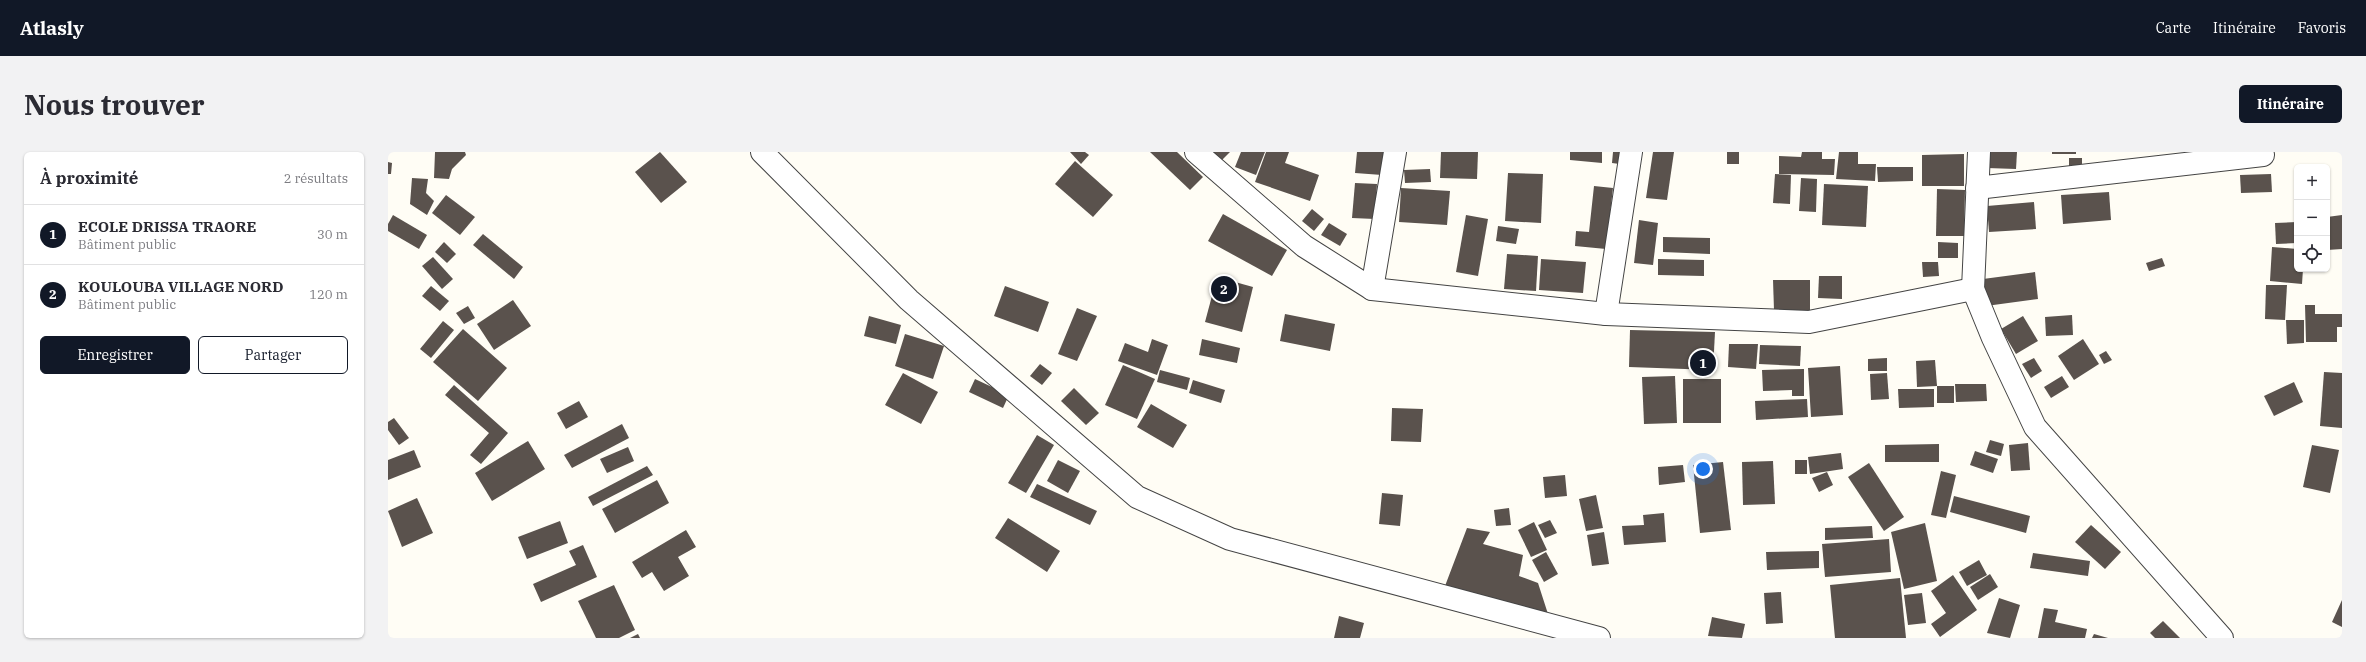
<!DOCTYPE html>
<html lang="fr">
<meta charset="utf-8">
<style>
body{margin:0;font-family:"IBM Plex Serif",serif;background:#f2f2f3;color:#2b2b33}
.controls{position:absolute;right:12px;top:12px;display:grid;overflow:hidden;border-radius:6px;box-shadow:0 1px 3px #0004}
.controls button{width:36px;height:36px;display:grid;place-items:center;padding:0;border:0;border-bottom:1px solid #e1e1e2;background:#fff;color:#2b2b33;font:20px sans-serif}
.you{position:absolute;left:1315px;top:317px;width:14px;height:14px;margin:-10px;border:3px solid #fff;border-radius:50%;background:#1a73e8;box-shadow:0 0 0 6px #1a73e833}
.badge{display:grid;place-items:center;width:26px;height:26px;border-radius:50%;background:#111827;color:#fff;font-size:13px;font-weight:700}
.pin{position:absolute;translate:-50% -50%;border:2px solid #fff;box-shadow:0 1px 4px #0006}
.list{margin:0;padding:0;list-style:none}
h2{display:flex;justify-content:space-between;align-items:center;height:52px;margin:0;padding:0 16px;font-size:17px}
h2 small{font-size:13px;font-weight:400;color:#7c7c81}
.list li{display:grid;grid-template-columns:26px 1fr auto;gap:12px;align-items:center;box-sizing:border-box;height:60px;padding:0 16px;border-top:1px solid #e1e1e2}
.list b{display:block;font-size:15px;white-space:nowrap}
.list p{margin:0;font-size:13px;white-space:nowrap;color:#7c7c81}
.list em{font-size:13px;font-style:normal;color:#7c7c81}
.actions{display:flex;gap:8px;padding:12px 16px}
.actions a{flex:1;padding:9px 0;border:1px solid #111827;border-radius:6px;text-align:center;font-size:14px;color:#111827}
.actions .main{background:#111827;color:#fff}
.icon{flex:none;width:22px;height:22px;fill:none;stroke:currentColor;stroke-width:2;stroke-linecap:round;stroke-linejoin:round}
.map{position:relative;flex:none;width:1954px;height:486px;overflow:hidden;border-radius:6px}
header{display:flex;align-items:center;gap:24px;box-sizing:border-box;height:56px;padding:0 20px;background:#111827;color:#fff}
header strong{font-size:19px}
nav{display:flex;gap:22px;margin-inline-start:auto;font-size:14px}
.intro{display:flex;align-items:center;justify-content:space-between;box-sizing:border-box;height:96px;padding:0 24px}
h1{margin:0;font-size:28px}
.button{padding:10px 18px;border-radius:6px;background:#111827;color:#fff;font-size:14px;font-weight:700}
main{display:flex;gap:24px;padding:0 24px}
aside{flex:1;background:#fff;border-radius:6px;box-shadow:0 1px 3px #0004}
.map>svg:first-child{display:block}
</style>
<header>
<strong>Atlasly</strong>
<nav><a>Carte</a><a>Itinéraire</a><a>Favoris</a></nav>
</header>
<div class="intro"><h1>Nous trouver</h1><a class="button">Itinéraire</a></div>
<main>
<aside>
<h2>À proximité<small>2 résultats</small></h2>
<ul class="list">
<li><span class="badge">1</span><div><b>ECOLE DRISSA TRAORE</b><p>Bâtiment public</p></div><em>30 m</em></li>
<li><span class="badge">2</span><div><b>KOULOUBA VILLAGE NORD</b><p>Bâtiment public</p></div><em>120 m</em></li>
</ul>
<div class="actions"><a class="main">Enregistrer</a><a>Partager</a></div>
</aside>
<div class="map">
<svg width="1954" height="486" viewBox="0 0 1954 486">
<rect width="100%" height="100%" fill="#fffdf5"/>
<g fill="#5a524d">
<path d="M 47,0 L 77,0 L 78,3 L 64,17 L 61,27 L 46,26 Z"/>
<path d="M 272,0 L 299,30 L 273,51 L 247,20 Z"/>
<path d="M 682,0 L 697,0 L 701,3 L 693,12 Z"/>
<path d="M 762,0 L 789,0 L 815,25 L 802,38 Z"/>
<path d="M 823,0 L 842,0 L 833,9 Z"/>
<path d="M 853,0 L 877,0 L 868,23 L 847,15 Z"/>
<path d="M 878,0 L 901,0 L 897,11 L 931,23 L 922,49 L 867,30 Z"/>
<path d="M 969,0 L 997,0 L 994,23 L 967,21 Z"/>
<path d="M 1053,0 L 1090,0 L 1089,27 L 1052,26 Z"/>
<path d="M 1182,0 L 1214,0 L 1214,11 L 1182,8 Z"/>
<path d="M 1225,0 L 1240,0 L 1239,13 L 1224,11 Z"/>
<path d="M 1265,0 L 1286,0 L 1279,48 L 1258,46 Z"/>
<rect x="1339" y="0" width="12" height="12"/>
<path d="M 1414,0 L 1434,0 L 1434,7 L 1447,7 L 1446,23 L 1391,22 L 1391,4 L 1413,5 Z"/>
<path d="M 1451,0 L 1470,0 L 1470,12 L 1488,12 L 1487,29 L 1448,27 Z"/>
<path d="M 1599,0 L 1629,0 L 1628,17 L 1599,16 Z"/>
<rect x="1664" y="0" width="24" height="2"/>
<path d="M 1576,2 L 1576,34 L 1534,34 L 1534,3 Z"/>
<rect x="1681" y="6" width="13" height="14"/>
<path d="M 687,9 L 725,43 L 705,65 L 667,32 Z"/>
<path d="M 0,10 L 4,11 L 3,22 L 0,22 Z"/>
<path d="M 1489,15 L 1525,15 L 1525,29 L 1490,30 Z"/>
<path d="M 1042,17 L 1043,30 L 1017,31 L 1016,18 Z"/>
<path d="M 1120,21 L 1155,22 L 1153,71 L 1117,69 Z"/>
<path d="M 1387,22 L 1403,23 L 1402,52 L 1385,51 Z"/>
<path d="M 1883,22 L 1884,40 L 1853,41 L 1852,23 Z"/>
<path d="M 24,26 L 40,27 L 38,41 L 46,49 L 39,63 L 22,52 Z"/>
<path d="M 1413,26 L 1429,27 L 1428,60 L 1411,59 Z"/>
<path d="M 967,31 L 989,32 L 987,67 L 964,66 Z"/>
<path d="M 1436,32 L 1480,34 L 1478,75 L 1434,73 Z"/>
<path d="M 1206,34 L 1225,36 L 1218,97 L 1187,94 L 1188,79 L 1201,80 Z"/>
<path d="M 1013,36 L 1062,39 L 1059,73 L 1011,70 Z"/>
<path d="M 1549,37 L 1577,38 L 1576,84 L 1548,84 Z"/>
<path d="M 1721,40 L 1723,68 L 1675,72 L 1673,43 Z"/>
<path d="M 58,43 L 87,65 L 72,83 L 44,61 Z"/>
<path d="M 1646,50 L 1648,77 L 1601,80 L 1599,54 Z"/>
<path d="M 924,57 L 936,67 L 926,79 L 914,69 Z"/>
<path d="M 835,62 L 899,98 L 884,124 L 820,89 Z"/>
<path d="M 5,63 L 39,83 L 31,97 L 0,79 L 0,72 Z"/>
<path d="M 1078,63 L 1100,67 L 1090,124 L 1068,120 Z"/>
<path d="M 1954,63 L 1954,97 L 1939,98 L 1939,65 Z"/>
<path d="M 1251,68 L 1270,71 L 1265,113 L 1246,111 Z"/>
<path d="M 1909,70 L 1909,91 L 1888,92 L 1887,71 Z"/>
<path d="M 941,71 L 959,82 L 952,94 L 933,83 Z"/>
<path d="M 1110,74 L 1131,77 L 1128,92 L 1108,89 Z"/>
<path d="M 95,82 L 135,115 L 126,127 L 85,93 Z"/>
<path d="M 1275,85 L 1322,86 L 1322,102 L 1275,100 Z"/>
<path d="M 56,90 L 68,102 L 59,111 L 47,100 Z"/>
<path d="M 1550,90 L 1570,91 L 1570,106 L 1550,106 Z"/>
<path d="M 1884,95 L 1909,97 L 1909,117 L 1915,117 L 1914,132 L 1882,129 Z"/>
<path d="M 1119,102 L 1150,104 L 1148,139 L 1116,137 Z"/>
<path d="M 45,105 L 65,127 L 54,137 L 34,114 Z"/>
<path d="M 1774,106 L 1777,114 L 1761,119 L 1758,111 Z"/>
<path d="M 1153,107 L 1198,110 L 1195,141 L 1151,138 Z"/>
<path d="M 1270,107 L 1316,108 L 1316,124 L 1270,123 Z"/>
<path d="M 1534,110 L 1550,110 L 1551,124 L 1535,125 Z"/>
<path d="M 1647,120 L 1650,147 L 1598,154 L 1595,127 Z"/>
<path d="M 1431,124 L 1454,124 L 1454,147 L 1430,146 Z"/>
<path d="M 829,125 L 865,135 L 854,180 L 817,170 Z"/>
<path d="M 1385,128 L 1422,128 L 1422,158 L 1386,158 Z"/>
<path d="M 1878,133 L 1899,133 L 1897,168 L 1877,167 Z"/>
<path d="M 43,134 L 61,149 L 52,159 L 34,144 Z"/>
<path d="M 617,134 L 661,150 L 650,180 L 606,164 Z"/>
<path d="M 125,148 L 143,174 L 106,198 L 89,172 Z"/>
<path d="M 1917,153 L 1927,153 L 1927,162 L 1954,162 L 1954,175 L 1949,175 L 1949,190 L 1918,190 Z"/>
<path d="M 80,154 L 87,166 L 76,172 L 68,161 Z"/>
<path d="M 689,156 L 709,164 L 689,209 L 670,202 Z"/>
<path d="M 897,162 L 947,172 L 942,199 L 892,189 Z"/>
<path d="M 1684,163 L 1685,183 L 1658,184 L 1657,165 Z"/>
<path d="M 481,164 L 513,173 L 508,192 L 476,184 Z"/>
<path d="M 1635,164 L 1650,189 L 1628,202 L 1613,177 Z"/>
<path d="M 1898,168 L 1916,168 L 1916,191 L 1899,192 Z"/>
<path d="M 55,169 L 66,178 L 43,206 L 32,197 Z"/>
<path d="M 75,177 L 119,216 L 90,249 L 45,210 Z"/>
<path d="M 1242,178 L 1327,180 L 1325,218 L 1241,215 Z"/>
<path d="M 517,182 L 556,194 L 545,227 L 507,214 Z"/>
<path d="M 764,187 L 780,193 L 769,223 L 730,209 L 737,191 L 760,200 Z"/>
<path d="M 814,187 L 852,196 L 849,211 L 811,203 Z"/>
<path d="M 1695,187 L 1711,212 L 1686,228 L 1670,204 Z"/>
<path d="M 1341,192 L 1370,192 L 1368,217 L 1340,215 Z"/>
<path d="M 1372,193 L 1413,194 L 1412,214 L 1371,212 Z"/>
<path d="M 1718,199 L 1724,208 L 1716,212 L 1711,203 Z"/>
<path d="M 1499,206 L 1499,219 L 1480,219 L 1480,207 Z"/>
<path d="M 1646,206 L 1654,219 L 1643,226 L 1634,212 Z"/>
<path d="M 1547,208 L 1549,234 L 1529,235 L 1528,209 Z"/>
<path d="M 652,212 L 664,221 L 654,233 L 642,224 Z"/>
<path d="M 735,213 L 767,227 L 749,267 L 717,253 Z"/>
<path d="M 1452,214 L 1455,263 L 1423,265 L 1420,216 Z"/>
<path d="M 1416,217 L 1416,244 L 1404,244 L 1404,238 L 1375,239 L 1374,218 Z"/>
<path d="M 772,218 L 802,226 L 799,238 L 769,230 Z"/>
<path d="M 1936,220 L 1954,221 L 1954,276 L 1932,274 Z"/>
<path d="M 515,221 L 550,240 L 533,272 L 497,253 Z"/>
<path d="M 1499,221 L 1501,247 L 1483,248 L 1482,222 Z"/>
<path d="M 1287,224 L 1289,271 L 1256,272 L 1254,225 Z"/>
<path d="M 1674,224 L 1681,235 L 1663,246 L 1656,235 Z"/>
<path d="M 587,227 L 621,243 L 615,256 L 581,240 Z"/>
<rect x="1295" y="227" width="38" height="44"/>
<path d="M 805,228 L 837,238 L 833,251 L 801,241 Z"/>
<path d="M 1906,230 L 1915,250 L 1886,264 L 1876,244 Z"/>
<path d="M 1567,232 L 1598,232 L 1599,249 L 1568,250 Z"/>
<path d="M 66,233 L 120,281 L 93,312 L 82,303 L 101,281 L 57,243 Z"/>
<rect x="1549" y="234" width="17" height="17"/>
<path d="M 686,236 L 711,261 L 698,273 L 673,249 Z"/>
<path d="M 1510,237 L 1546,237 L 1546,255 L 1511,256 Z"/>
<path d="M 1419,247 L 1420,265 L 1368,268 L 1367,249 Z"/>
<path d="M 191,249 L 200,265 L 178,277 L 169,261 Z"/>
<path d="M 763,252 L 799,273 L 785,296 L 749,275 Z"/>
<path d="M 1004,256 L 1035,257 L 1033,290 L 1003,289 Z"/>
<path d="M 6,266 L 21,286 L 11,293 L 0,278 L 0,270 Z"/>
<path d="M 234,272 L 241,286 L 184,316 L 176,303 Z"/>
<path d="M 649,283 L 666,293 L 638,341 L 620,331 Z"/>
<path d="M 1602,288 L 1616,292 L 1613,304 L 1598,300 Z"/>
<path d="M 140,289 L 157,317 L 104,349 L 87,321 Z"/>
<path d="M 1640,291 L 1642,318 L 1623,319 L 1621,293 Z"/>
<path d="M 1551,292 L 1551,310 L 1497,310 L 1497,293 Z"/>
<path d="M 1924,293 L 1951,298 L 1942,341 L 1915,335 Z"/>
<path d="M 240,295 L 246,309 L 219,321 L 212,307 Z"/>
<path d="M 26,298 L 33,315 L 0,328 L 0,308 Z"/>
<path d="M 1587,299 L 1610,307 L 1605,321 L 1582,313 Z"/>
<path d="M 1453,301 L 1455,317 L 1422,322 L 1420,305 Z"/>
<path d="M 670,308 L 692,319 L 680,341 L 659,329 Z"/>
<rect x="1407" y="308" width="12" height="14"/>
<path d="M 1385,309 L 1387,352 L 1355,353 L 1354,310 Z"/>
<path d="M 1335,310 L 1343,378 L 1312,381 L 1305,313 Z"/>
<path d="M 1481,311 L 1516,365 L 1496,379 L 1460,325 Z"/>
<path d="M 1295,313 L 1297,330 L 1271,333 L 1270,315 Z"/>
<path d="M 259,314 L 265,323 L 205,354 L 200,345 Z"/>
<path d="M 1553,319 L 1568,323 L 1558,366 L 1543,363 Z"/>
<path d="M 1439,320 L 1445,333 L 1431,340 L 1424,326 Z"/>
<path d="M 1177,323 L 1179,344 L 1157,346 L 1155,325 Z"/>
<path d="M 269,328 L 281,351 L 227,381 L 214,357 Z"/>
<path d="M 649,332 L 709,359 L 702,373 L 642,345 Z"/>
<path d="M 994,341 L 1015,343 L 1012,374 L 991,372 Z"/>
<path d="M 1208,343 L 1215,376 L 1198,379 L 1191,347 Z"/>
<path d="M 1566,344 L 1642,364 L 1638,381 L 1562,360 Z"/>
<path d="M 29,346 L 45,381 L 14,395 L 0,359 Z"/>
<path d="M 1121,356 L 1123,373 L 1108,374 L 1106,358 Z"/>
<path d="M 1276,361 L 1278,390 L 1236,393 L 1234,374 L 1256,373 L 1255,363 Z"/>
<path d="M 620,366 L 672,399 L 659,420 L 607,386 Z"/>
<path d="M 1162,368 L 1169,381 L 1157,386 L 1150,373 Z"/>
<path d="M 172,369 L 180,391 L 139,407 L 130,385 Z"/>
<path d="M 1146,370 L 1159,398 L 1143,405 L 1130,378 Z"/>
<path d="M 1537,371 L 1549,429 L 1516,437 L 1503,380 Z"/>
<path d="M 1703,373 L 1733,400 L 1717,417 L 1687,390 Z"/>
<path d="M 1484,374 L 1485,386 L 1437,388 L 1437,376 Z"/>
<path d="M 1079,376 L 1102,380 L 1095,392 L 1135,403 L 1131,424 L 1150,431 L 1160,462 L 1057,434 Z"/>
<path d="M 298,378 L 308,395 L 290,405 L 301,424 L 276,439 L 264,420 L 254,426 L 244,410 Z"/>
<path d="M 1216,380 L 1221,412 L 1204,414 L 1199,383 Z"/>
<path d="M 1501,387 L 1503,420 L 1437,425 L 1434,392 Z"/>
<path d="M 195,393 L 209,425 L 153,450 L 145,432 L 188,413 L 181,399 Z"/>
<path d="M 1431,399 L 1431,416 L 1379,418 L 1378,400 Z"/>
<path d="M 1158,400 L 1170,422 L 1156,430 L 1144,408 Z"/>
<path d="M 1645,401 L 1702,409 L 1700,424 L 1642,416 Z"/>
<path d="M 1591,408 L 1599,423 L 1579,434 L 1571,420 Z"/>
<path d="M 1602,422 L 1610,435 L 1590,448 L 1582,435 Z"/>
<path d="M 1565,423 L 1589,458 L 1552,485 L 1543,472 L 1558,461 L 1543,439 Z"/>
<path d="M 1512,426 L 1518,486 L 1447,486 L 1442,433 Z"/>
<path d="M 226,433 L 247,478 L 231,486 L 208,486 L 190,449 Z"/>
<path d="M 1393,440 L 1395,471 L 1378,472 L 1376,441 Z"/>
<path d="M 1534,441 L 1538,471 L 1520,473 L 1516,443 Z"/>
<path d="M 1611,446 L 1632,453 L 1622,486 L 1599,481 Z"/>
<path d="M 1954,448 L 1954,475 L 1944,470 Z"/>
<path d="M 1656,456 L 1670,458 L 1667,470 L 1699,477 L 1697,486 L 1650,486 Z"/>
<path d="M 951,464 L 976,471 L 972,486 L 946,486 Z"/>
<path d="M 1324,465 L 1357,472 L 1354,486 L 1320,484 Z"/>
<path d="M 1775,469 L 1792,486 L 1767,486 L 1762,481 Z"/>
<path d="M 250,482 L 252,486 L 242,486 Z"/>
<path d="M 1706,482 L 1720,486 L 1704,486 Z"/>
</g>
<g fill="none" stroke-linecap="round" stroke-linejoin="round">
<defs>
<g id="minor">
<path d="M 374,0 L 521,148 L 749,345 L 842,387 L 1211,486"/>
<path d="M 808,0 L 916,94 L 984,137 L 1218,162 L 1421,170 L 1585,137"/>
<path d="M 1591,0 L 1585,137 L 1605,186 L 1647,275 L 1834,486"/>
<path d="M 1589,36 L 1875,3"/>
<path d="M 984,137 L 1007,0"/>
<path d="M 1218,162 L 1243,0"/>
</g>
</defs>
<use href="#minor" stroke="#444" stroke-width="24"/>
<use href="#minor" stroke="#fff" stroke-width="22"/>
</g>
</svg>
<div class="controls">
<button>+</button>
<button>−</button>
<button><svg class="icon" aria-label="locate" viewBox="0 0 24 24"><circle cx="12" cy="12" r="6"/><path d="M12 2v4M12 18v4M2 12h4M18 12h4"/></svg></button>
</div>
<div class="you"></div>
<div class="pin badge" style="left:1315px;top:211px">1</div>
<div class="pin badge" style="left:836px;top:137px">2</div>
</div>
</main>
